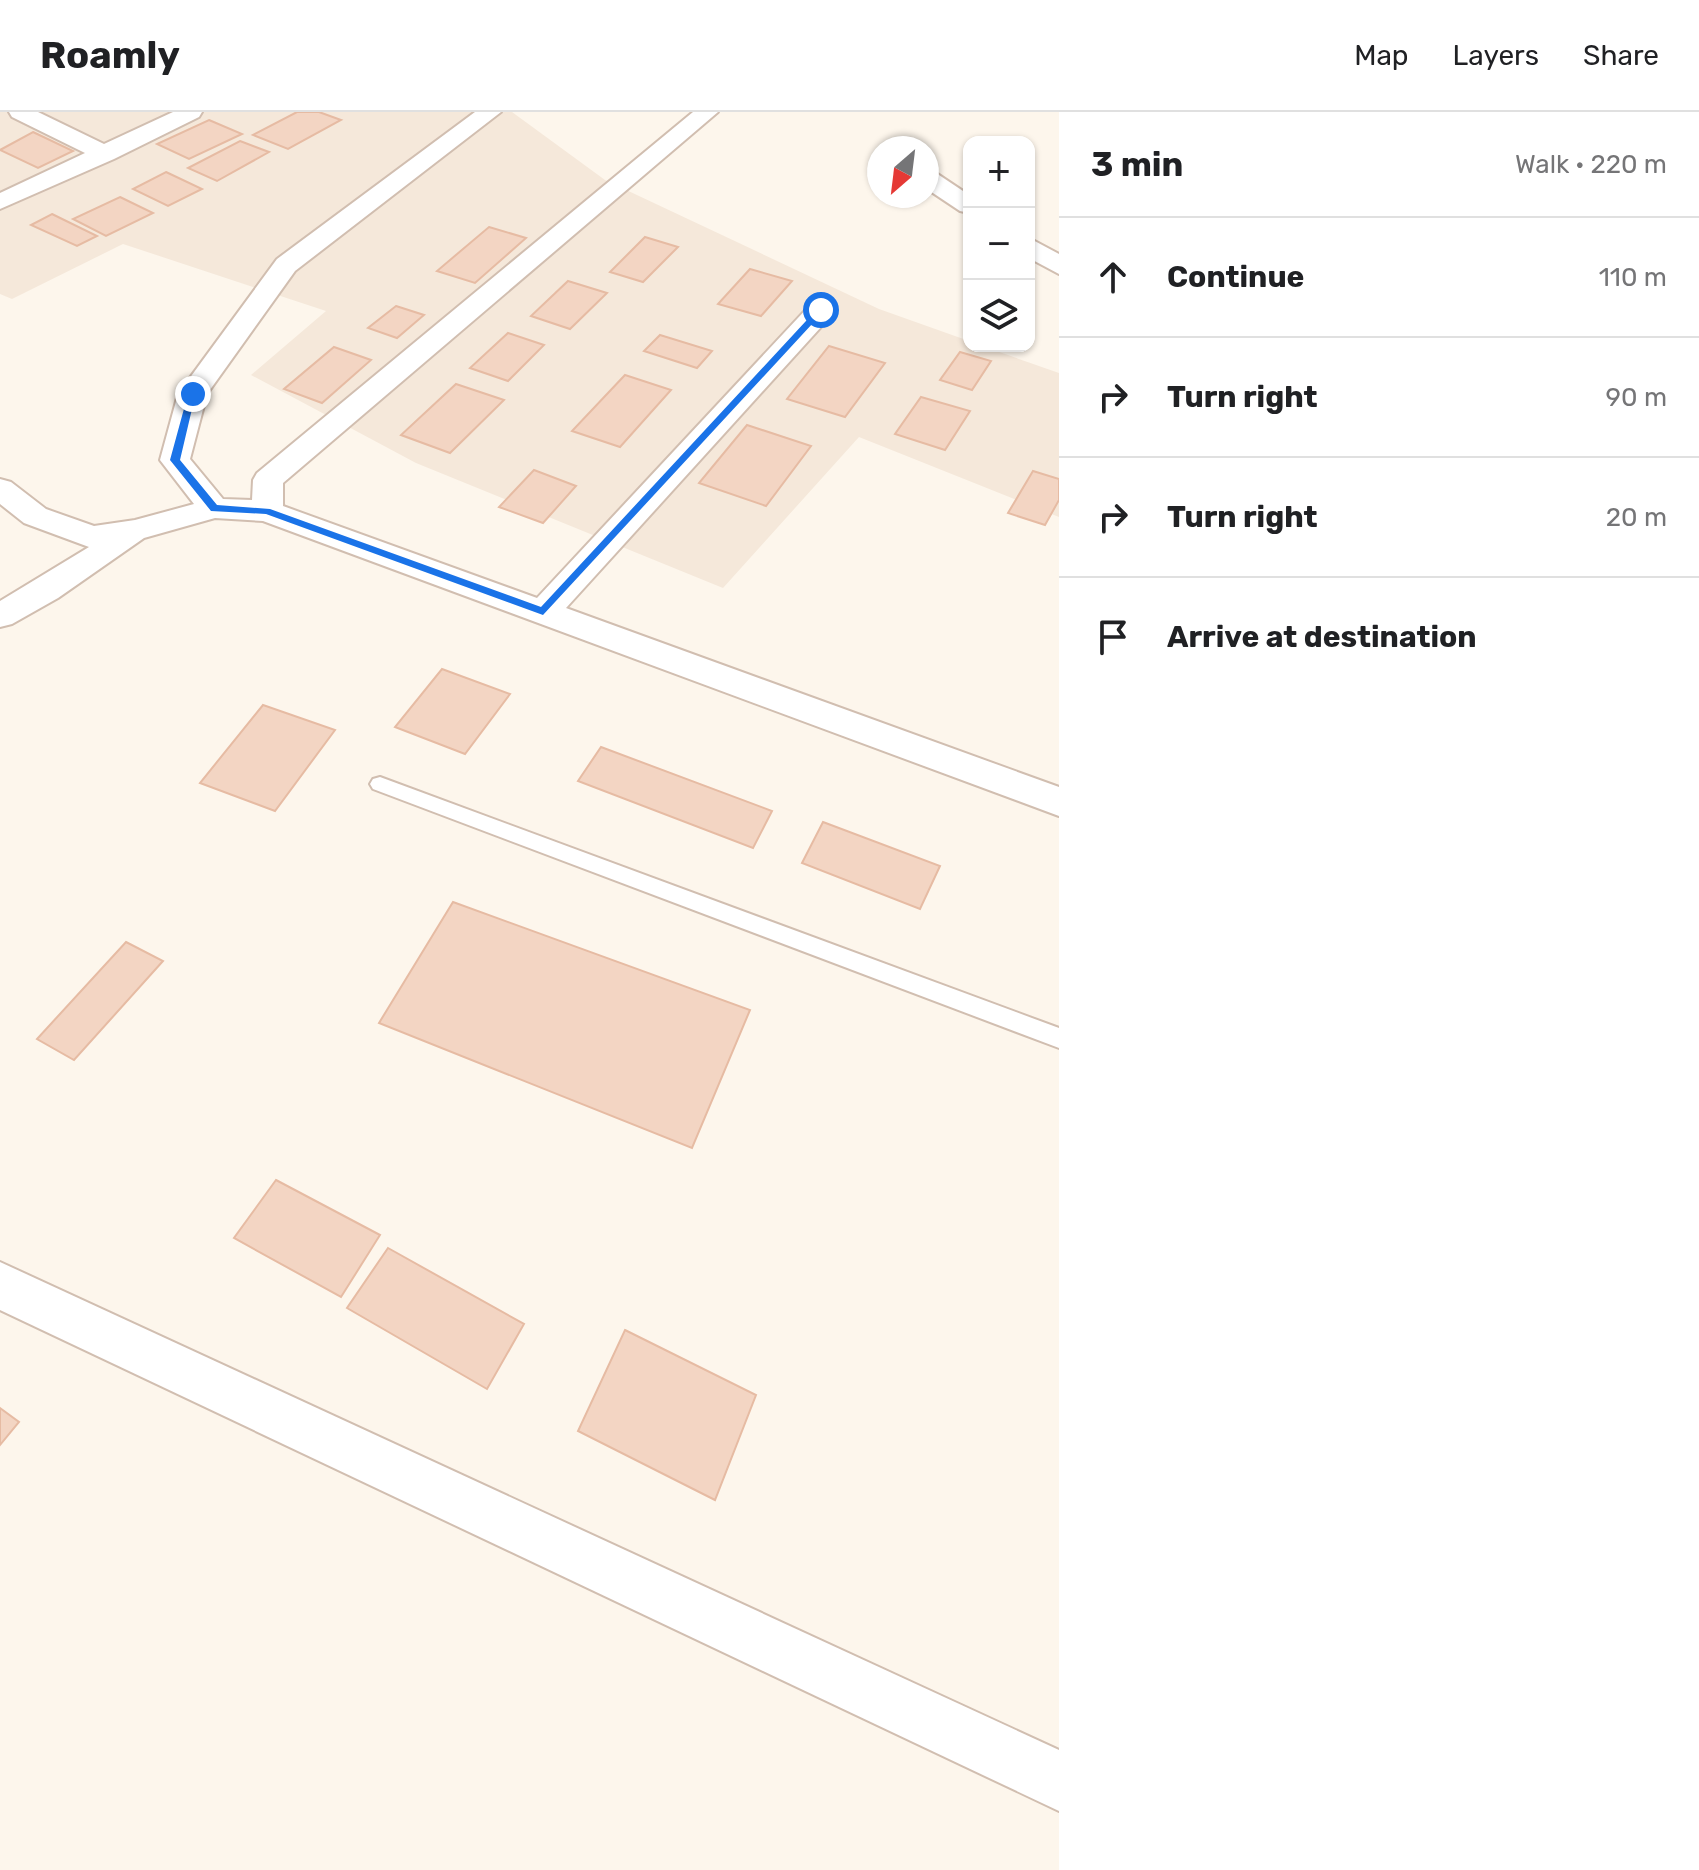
<!DOCTYPE html>
<meta charset="utf-8">
<style>
body{margin:0;font-family:Rubik,sans-serif;background:#f2f2f2;color:#202124}
.controls{position:absolute;right:24px;top:24px;display:grid;overflow:hidden;border-radius:16px;box-shadow:0 2px 6px #0004}
.controls button{width:72px;height:72px;display:grid;place-items:center;padding:0;border:0;border-bottom:2px solid #e0e0e0;background:#fff;color:#202124;font:40px sans-serif}
.compass{position:absolute;left:867px;top:24px;width:72px;height:72px;border-radius:50%;background:#fff;box-shadow:0 2px 6px #0004;rotate:208deg}
.stop{position:absolute;width:24px;height:24px;margin:-18px;border:6px solid #1a73e8;border-radius:50%;background:#fff}
.stop.end{background:#1a73e8;border-color:#fff;box-shadow:0 2px 8px #0008}
.list{margin:0;padding:0;list-style:none}
h2{display:flex;justify-content:space-between;align-items:center;height:104px;margin:0;padding:0 32px;font-size:34px}
h2 small{font-size:26px;font-weight:400;color:#757577}
.list li{display:grid;grid-template-columns:52px 1fr auto;gap:24px;align-items:center;box-sizing:border-box;height:120px;padding:0 32px;border-top:2px solid #e0e0e0}
.list b{display:block;font-size:30px;white-space:nowrap}
.list em{font-size:26px;font-style:normal;color:#757577}
.icon{flex:none;width:44px;height:44px;fill:none;stroke:currentColor;stroke-width:2;stroke-linecap:round;stroke-linejoin:round}
.map{position:relative;flex:none;width:1059px;height:1758px;overflow:hidden}
header{display:flex;align-items:center;gap:48px;box-sizing:border-box;height:112px;padding:0 40px;background:#fff;border-bottom:2px solid #e0e0e0}
header strong{font-size:38px}
nav{display:flex;gap:44px;margin-inline-start:auto;font-size:28px}
main{display:flex}
aside{flex:1;background:#fff}
.map>svg:first-child{display:block}
</style>
<header>
<strong>Roamly</strong>
<nav><a>Map</a><a>Layers</a><a>Share</a></nav>
</header>
<main>
<div class="map">
<svg width="1059" height="1758" viewBox="0 0 1059 1758">
<rect width="100%" height="100%" fill="#fdf6ec"/>
<path fill="#f5e8da" d="M 0,0 L 512,0 L 605,68 L 879,197 L 969,229 L 969,234 L 982,234 L 1059,261 L 1059,405 L 859,325 L 723,476 L 416,351 L 251,263 L 326,199 L 123,132 L 12,187 L 0,182 Z"/>
<g fill="#f3d5c3" stroke="#e6bba3" stroke-width="2">
<path d="M 297,0 L 319,0 L 341,8 L 288,37 L 253,23 Z"/>
<path d="M 209,8 L 242,22 L 189,47 L 157,32 Z"/>
<path d="M 33,20 L 73,39 L 38,56 L 0,38 Z"/>
<path d="M 240,29 L 269,40 L 217,69 L 188,56 Z"/>
<path d="M 166,60 L 202,77 L 168,94 L 133,77 Z"/>
<path d="M 120,85 L 153,101 L 106,124 L 73,107 Z"/>
<path d="M 52,102 L 97,124 L 77,134 L 31,113 Z"/>
<path d="M 489,115 L 526,126 L 475,171 L 437,159 Z"/>
<path d="M 645,125 L 678,135 L 643,170 L 610,160 Z"/>
<path d="M 750,157 L 792,169 L 761,204 L 718,192 Z"/>
<path d="M 568,169 L 607,181 L 570,217 L 531,204 Z"/>
<path d="M 396,194 L 424,203 L 397,226 L 368,216 Z"/>
<path d="M 508,221 L 544,233 L 508,269 L 470,256 Z"/>
<path d="M 660,223 L 712,239 L 697,256 L 644,239 Z"/>
<path d="M 829,234 L 885,251 L 845,305 L 787,287 Z"/>
<path d="M 334,235 L 371,248 L 322,291 L 284,277 Z"/>
<path d="M 960,240 L 991,249 L 972,278 L 940,268 Z"/>
<path d="M 625,263 L 671,278 L 620,335 L 572,319 Z"/>
<path d="M 456,272 L 504,288 L 450,341 L 401,323 Z"/>
<path d="M 921,285 L 970,299 L 945,338 L 895,322 Z"/>
<path d="M 747,313 L 811,334 L 766,394 L 699,371 Z"/>
<path d="M 534,358 L 576,374 L 543,411 L 499,395 Z"/>
<path d="M 1033,359 L 1059,367 L 1059,388 L 1045,413 L 1008,401 Z"/>
<path d="M 442,557 L 510,582 L 465,642 L 395,615 Z"/>
<path d="M 263,593 L 335,618 L 275,699 L 200,671 Z"/>
<path d="M 601,635 L 772,699 L 753,736 L 578,669 Z"/>
<path d="M 823,710 L 940,754 L 920,797 L 802,751 Z"/>
<path d="M 453,790 L 750,898 L 692,1036 L 379,911 Z"/>
<path d="M 126,830 L 163,849 L 74,948 L 37,927 Z"/>
<path d="M 276,1068 L 380,1123 L 341,1185 L 234,1126 Z"/>
<path d="M 388,1136 L 524,1212 L 487,1277 L 347,1196 Z"/>
<path d="M 625,1218 L 756,1283 L 715,1388 L 578,1319 Z"/>
<path d="M 0,1296 L 19,1310 L 0,1333 Z"/>
</g>
<g fill="none" stroke-linecap="round" stroke-linejoin="round">
<defs>
<path id="lane" d="M 380,665 L 1059,916 L 1059,936 L 373,677 L 370,672 L 373,667 Z"/>
<g id="street">
<path d="M 9,0 L 38,0 L 104,32 L 173,0 L 202,0 L 199,5 L 114,47 L 0,97 L 0,81 L 85,41 L 12,5 Z"/>
<path d="M 475,0 L 501,0 L 295,159 L 207,282 L 190,347 L 223,387 L 252,388 L 253,368 L 257,361 L 693,0 L 718,0 L 283,371 L 283,394 L 537,486 L 811,192 L 831,192 L 835,198 L 831,204 L 566,496 L 1059,675 L 1059,704 L 263,409 L 215,406 L 144,426 L 58,486 L 12,512 L 0,515 L 0,489 L 89,435 L 24,411 L 0,392 L 0,367 L 11,370 L 46,397 L 94,414 L 135,408 L 194,392 L 160,348 L 178,282 L 277,147 Z"/>
<path d="M 927,59 L 936,61 L 969,83 L 969,101 L 960,99 L 927,77 Z"/>
<path d="M 1029,126 L 1059,142 L 1059,162 L 1029,146 Z"/>
<path d="M 0,1150 L 1059,1638 L 1059,1699 L 0,1198 Z"/>
</g>
</defs>
<use href="#lane" stroke="#d1beb0" stroke-width="4"/>
<use href="#street" stroke="#d1beb0" stroke-width="4"/>
<use href="#lane" fill="#fff" fill-rule="evenodd"/>
<use href="#street" fill="#fff" fill-rule="evenodd"/>
</g>
<path fill="#1a73e8" d="M 818,196 L 825,198 L 543,503 L 266,402 L 211,399 L 170,348 L 188,282 L 196,280 L 180,348 L 217,393 L 270,397 L 541,495 Z"/>
</svg>
<div class="controls">
<button>+</button>
<button>−</button>
<button><svg class="icon" aria-label="layers" viewBox="0 0 24 24"><path d="M12 4l9 5-9 5-9-5zM3 14l9 5 9-5"/></svg></button>
</div>
<svg class="compass" viewBox="-18 -18 36 36"><path d="M0-13l5 13h-10z" fill="#e53935"/><path d="M0 13l5-13h-10z" fill="#757577"/></svg>
<div class="stop" style="left:821px;top:198px"></div>
<div class="stop end" style="left:193px;top:282px"></div>
</div>
<aside>
<h2>3 min<small>Walk · 220 m</small></h2>
<ul class="list">
<li><svg class="icon" aria-label="ahead" viewBox="0 0 24 24"><path d="M12 20V5M6 11l6-6 6 6"/></svg><div><b>Continue</b></div><em>110 m</em></li>
<li><svg class="icon" aria-label="right" viewBox="0 0 24 24"><path d="M7 20v-9h11M14 6l5 5-5 5"/></svg><div><b>Turn right</b></div><em>90 m</em></li>
<li><svg class="icon" aria-label="right" viewBox="0 0 24 24"><path d="M7 20v-9h11M14 6l5 5-5 5"/></svg><div><b>Turn right</b></div><em>20 m</em></li>
<li><svg class="icon" aria-label="arrive" viewBox="0 0 24 24"><path d="M6 21V4h12l-3 4 3 4H6"/></svg><div><b>Arrive at destination</b></div></li>
</ul>
</aside>
</main>
